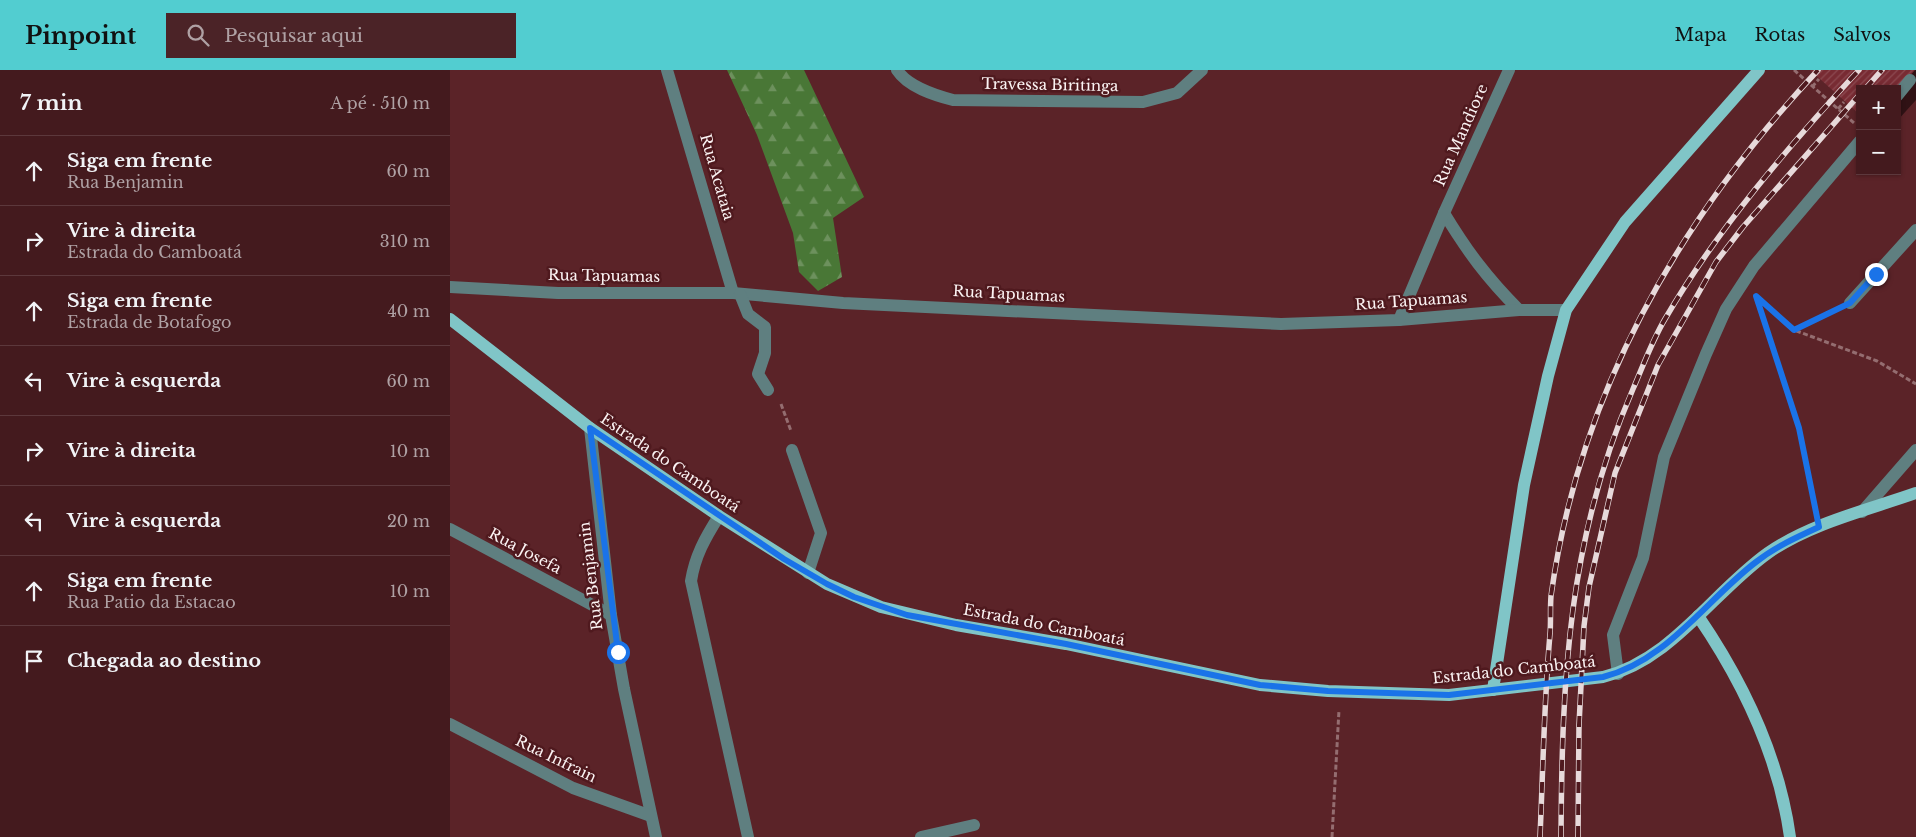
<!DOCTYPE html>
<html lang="pt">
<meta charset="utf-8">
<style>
body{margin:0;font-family:"Libre Baskerville",serif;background:#4b2327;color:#f1f3f6}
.controls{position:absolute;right:15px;top:15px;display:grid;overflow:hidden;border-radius:0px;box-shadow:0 1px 4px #0004}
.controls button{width:45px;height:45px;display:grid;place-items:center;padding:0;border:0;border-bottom:1px solid #5c383c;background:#441a1e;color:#f1f3f6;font:25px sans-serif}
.stop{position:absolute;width:15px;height:15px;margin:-11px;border:4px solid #1a73e8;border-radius:50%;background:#fff}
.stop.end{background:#1a73e8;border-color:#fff;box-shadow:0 1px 5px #0008}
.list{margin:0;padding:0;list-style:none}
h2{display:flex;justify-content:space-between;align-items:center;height:65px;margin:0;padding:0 20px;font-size:21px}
h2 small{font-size:16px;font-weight:400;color:#afa1a4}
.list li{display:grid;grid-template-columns:32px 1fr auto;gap:15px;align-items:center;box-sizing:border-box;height:70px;padding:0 20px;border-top:1px solid #5c383c}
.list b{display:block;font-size:19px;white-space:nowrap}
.list p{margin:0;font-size:16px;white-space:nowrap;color:#afa1a4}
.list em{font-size:16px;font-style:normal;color:#afa1a4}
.icon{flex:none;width:28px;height:28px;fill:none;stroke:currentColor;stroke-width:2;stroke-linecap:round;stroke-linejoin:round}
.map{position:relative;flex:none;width:1466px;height:767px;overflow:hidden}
header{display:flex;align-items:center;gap:30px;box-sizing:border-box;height:70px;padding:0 25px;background:#52cdd0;color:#111}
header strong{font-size:24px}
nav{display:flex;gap:28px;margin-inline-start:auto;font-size:18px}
.search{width:350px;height:45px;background:#4b2327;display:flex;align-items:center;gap:12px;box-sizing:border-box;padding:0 18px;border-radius:0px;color:#afa1a4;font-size:19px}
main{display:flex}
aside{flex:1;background:#441a1e}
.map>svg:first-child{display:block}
</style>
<header>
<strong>Pinpoint</strong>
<div class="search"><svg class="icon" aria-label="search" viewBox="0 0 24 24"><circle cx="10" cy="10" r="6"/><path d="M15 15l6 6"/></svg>Pesquisar aqui</div>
<nav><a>Mapa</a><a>Rotas</a><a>Salvos</a></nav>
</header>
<main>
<aside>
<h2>7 min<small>A pé · 510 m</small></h2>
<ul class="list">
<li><svg class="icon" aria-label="ahead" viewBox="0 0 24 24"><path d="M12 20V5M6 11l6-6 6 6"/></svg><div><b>Siga em frente</b><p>Rua Benjamin</p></div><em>60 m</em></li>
<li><svg class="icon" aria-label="right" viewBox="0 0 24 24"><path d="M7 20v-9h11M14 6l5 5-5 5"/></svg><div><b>Vire à direita</b><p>Estrada do Camboatá</p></div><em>310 m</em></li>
<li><svg class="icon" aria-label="ahead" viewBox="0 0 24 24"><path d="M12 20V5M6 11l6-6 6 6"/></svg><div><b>Siga em frente</b><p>Estrada de Botafogo</p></div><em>40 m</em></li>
<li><svg class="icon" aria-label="left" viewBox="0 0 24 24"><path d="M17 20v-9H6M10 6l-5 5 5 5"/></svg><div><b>Vire à esquerda</b></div><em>60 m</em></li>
<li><svg class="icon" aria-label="right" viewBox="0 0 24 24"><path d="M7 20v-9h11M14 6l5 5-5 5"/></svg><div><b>Vire à direita</b></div><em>10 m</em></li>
<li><svg class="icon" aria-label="left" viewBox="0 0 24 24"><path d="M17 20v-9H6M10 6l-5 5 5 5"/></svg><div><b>Vire à esquerda</b></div><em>20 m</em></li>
<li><svg class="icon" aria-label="ahead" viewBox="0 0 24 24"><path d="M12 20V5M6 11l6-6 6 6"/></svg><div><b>Siga em frente</b><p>Rua Patio da Estacao</p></div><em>10 m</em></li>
<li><svg class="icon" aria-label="arrive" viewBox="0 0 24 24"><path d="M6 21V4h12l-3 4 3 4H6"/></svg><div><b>Chegada ao destino</b></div></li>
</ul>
</aside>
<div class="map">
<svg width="1466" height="767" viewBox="0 0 1466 767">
<defs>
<pattern id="forest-firs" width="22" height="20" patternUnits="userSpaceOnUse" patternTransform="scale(1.25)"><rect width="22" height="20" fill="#497736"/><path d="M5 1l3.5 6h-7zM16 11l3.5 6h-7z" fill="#6d915d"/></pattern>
<pattern id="building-hatch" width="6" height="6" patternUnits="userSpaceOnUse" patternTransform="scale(1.25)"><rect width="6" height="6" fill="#782b33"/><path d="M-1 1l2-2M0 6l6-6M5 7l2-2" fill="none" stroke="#8c4a51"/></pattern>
</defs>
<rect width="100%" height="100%" fill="#5b2328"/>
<path fill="url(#forest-firs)" d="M 277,0 L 354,0 L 414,127 L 383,148 L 392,207 L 368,221 L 349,202 L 343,163 L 307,65 Z"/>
<path fill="#0007" d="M 1361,0 L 1466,0 L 1466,30 L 1447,51 L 1447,19 L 1410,19 L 1410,45 Z"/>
<path fill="url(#building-hatch)" d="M 1360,0 L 1465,0 L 1448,19 L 1410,19 L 1410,45 Z"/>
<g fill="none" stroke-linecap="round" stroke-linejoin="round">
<g stroke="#946d70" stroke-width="3" stroke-dasharray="5 2.5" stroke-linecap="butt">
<path d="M 1344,0 L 1404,53"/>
<path d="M 1362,17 L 1369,9"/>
<path d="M 1388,39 L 1394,32"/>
<path d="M 1306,227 L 1344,260 L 1427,291 L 1466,314"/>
<path d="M 1306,229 L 1349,359 L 1365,437"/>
<path d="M 1344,260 L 1383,241"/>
<path d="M 331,334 L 341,361"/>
<path d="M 882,767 L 889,640"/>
</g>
<g stroke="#5f7f80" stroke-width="12">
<path d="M 217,0 L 283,223"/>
<path d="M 447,0 C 458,17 484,25 503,30 L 693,32 L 727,23 L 752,0"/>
<path d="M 1447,26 L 1460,10"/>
<path d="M 994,143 C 1017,181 1037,208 1069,240"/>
<path d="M 0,217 L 108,223 L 283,223 L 393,233 L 831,254 L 949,250 L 1069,240 L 1116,240"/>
<path d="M 290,224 L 298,244 L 315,257 L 315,283 L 308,304 L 318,320"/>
<path d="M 1400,233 L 1466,160"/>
<path d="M 949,250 L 994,143 L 1059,0"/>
<path d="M 140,358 L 161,545 L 174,619 L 206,767"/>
<path d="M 342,380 L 371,463 L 358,503"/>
<path d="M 1412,442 L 1466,380"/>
<path d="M 269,446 C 255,468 245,486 241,511 L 298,767"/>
<path d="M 0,459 L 161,545"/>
<path d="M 1168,604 L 1163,565 L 1193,488 L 1214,387 L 1256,284 L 1276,239 L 1304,196 L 1410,71"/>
<path d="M 0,654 L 123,718 L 201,746"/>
<path d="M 471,767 L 524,755"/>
</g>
<g stroke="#80c5c7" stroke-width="12">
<path d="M 0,249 L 140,358 L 269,446 L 377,514 L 431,537 L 506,555 L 616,574 L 810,615 L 878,621 L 999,625 L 1153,607 C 1222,590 1263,522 1318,483 C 1361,453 1418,440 1466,423"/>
<path d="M 1248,546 C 1293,612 1329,687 1340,767"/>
<path d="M 1043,620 L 1074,415 L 1098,306 L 1116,240 L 1175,152 L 1309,0"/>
</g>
<defs>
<g id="rail">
<path d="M 1415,19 L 1432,0"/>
<path d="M 1090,767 C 1093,699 1094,632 1100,564 C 1101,552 1100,539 1101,526 C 1129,322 1229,149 1368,0"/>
<path d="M 1111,767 C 1112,607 1118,469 1183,319 C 1193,296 1202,271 1215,249 C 1268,158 1338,77 1409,0"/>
<path d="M 1128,767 L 1129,655 L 1134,556 L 1139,517 L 1165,403 L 1208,295 L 1266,192 L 1293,157 L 1410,24"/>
</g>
</defs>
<use href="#rail" stroke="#e7d9da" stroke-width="5.5"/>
<use href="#rail" stroke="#4f191e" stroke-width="4" stroke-dasharray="11" stroke-linecap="butt"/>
</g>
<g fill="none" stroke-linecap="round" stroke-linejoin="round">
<path stroke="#1a73e8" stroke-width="6" d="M 168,582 L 140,358 L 334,489 L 377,514 L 404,527 L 457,545 L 616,574 L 810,615 L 878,621 L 999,625 L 1153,607 C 1217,591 1256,530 1306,492 C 1325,477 1347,467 1369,457 L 1349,358 L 1306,226 L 1344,260 L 1400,233 L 1426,204"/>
</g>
<g text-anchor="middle" stroke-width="5" stroke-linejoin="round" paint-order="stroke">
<g font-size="15" fill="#fbf3f3" stroke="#4f191e">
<text transform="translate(600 15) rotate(1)" y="5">Travessa Biritinga</text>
<text transform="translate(1011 65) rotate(-66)" y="5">Rua Mandiore</text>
<text transform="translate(267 107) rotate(74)" y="5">Rua Acataia</text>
<text transform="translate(154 206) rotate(1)" y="5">Rua Tapuamas</text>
<text transform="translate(559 224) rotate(3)" y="5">Rua Tapuamas</text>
<text transform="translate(961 231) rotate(-4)" y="5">Rua Tapuamas</text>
<text transform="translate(220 393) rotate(34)" y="5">Estrada do Camboatá</text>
<text transform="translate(75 481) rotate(28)" y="5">Rua Josefa</text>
<text transform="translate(141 506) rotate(-97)" y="5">Rua Benjamin</text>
<text transform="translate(594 555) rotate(11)" y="5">Estrada do Camboatá</text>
<text transform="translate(1064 600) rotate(-6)" y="5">Estrada do Camboatá</text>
<text transform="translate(106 689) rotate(26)" y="5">Rua Infrain</text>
</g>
</g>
</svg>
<div class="controls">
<button>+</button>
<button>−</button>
</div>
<div class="stop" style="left:168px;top:582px"></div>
<div class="stop end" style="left:1426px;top:204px"></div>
</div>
</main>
